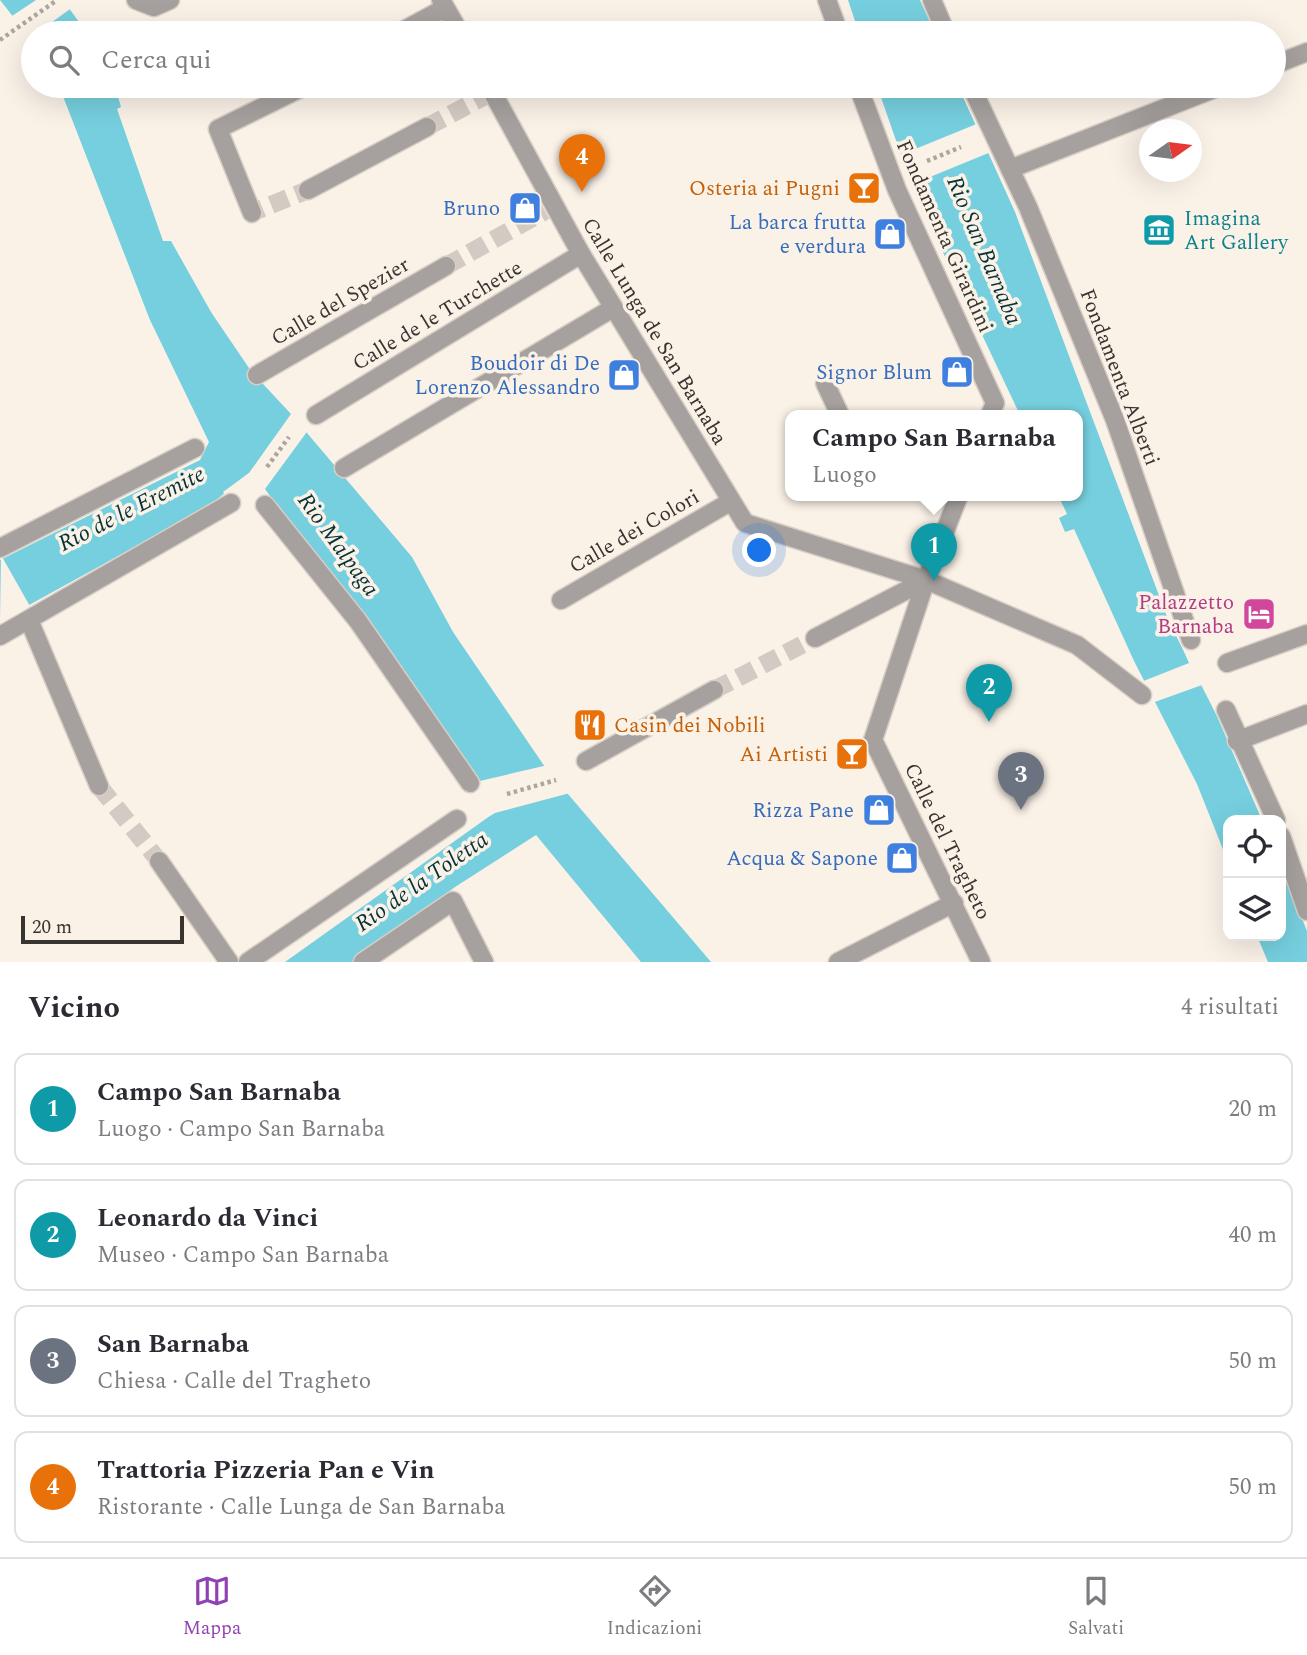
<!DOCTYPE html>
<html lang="it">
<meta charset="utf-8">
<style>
body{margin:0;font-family:Spectral,serif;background:#f2f2f3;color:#2b2b33}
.controls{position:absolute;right:21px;bottom:21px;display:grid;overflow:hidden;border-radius:14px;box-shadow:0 7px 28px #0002}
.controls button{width:63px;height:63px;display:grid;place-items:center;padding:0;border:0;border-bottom:2px solid #e1e1e2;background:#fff;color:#2b2b33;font:35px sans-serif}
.compass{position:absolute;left:1139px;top:119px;width:63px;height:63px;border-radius:50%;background:#fff;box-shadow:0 7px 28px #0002;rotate:76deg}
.scale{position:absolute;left:21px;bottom:18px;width:163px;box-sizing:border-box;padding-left:7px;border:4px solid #383531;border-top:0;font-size:19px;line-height:24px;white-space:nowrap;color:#383531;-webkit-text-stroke:5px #faf1e7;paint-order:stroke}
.you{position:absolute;left:760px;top:551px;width:24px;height:24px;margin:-18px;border:5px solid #fff;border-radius:50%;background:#1a73e8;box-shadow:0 0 0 10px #1a73e833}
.badge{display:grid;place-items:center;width:46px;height:46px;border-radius:50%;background:#9142b2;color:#fff;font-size:23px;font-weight:700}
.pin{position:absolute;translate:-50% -58px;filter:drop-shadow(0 2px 4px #0008)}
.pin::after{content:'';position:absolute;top:37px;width:24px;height:21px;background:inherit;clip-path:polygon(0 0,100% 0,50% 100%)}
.popup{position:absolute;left:785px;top:410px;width:298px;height:91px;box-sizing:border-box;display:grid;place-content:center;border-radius:14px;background:#fff;filter:drop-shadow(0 2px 5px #0005);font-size:23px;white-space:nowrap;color:#7c7c81}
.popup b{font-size:26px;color:#2b2b33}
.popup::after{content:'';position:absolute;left:50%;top:100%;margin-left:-14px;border:14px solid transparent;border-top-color:#fff}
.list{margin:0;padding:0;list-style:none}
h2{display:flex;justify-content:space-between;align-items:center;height:91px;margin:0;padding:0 28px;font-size:30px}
h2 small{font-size:23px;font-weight:400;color:#7c7c81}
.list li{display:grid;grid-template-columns:46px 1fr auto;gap:21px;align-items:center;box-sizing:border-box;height:112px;margin:0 14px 14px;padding:0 14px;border:2px solid #e1e1e2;border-radius:14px}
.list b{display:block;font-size:26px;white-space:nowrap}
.list p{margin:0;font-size:23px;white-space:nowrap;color:#7c7c81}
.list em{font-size:23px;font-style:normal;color:#7c7c81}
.icon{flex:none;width:38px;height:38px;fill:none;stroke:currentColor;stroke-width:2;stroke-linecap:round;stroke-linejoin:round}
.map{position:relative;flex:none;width:1307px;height:962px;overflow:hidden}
.search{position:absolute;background:#fff;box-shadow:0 7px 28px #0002;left:21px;right:21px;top:21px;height:77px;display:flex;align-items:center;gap:18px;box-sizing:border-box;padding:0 24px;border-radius:38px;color:#7c7c81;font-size:26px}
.sheet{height:595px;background:#fff}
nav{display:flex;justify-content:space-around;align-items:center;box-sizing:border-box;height:98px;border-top:2px solid #e1e1e2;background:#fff;font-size:19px;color:#7c7c81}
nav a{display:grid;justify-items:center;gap:4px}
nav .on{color:#9142b2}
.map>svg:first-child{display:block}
</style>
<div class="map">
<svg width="1307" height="962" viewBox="0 0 1307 962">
<rect width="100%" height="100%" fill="#faf1e7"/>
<g fill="#76cfde">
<path d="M 0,0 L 63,0 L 87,33 L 33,33 L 33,42 Z"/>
<path d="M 848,0 L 920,0 L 935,33 L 859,33 Z"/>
<path d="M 59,86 L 115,86 L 121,107 L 117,109 L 163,241 L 171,241 L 211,312 L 251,371 L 291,414 L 412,557 L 453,632 L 545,767 L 711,962 L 641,962 L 536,835 L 455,887 L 355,962 L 285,962 L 494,813 L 249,473 L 209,506 L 0,621 L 0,560 L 200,460 L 209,442 L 150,320 Z"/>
<path d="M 877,86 L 958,86 L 1015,212 L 1169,622 L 1216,714 L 1262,820 L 1228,820 L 1228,862 L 1197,784 L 1134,661 L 1074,529 L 1065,532 L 1059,518 L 1067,514 L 1058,495 L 1078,495 L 1078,415 L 1020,415 L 913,189 Z"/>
<path d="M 1281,866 L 1307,931 L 1307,962 L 1268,962 L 1257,936 L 1281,936 Z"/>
</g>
<g fill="#faf1e7">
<path d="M 36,0 L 68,0 L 73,7 L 27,40 L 9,18 Z"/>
<path d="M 979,123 L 991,152 L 908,186 L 898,156 Z"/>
<path d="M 291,414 L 298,416 L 309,429 L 265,489 L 273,500 L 269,503 L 249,478 L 226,496 L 223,492 L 249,473 Z"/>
<path d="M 1,555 L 31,608 L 2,624 L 0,620 Z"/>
<path d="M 1184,644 L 1220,713 L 1216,714 L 1202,685 L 1152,703 L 1141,682 L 1189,663 L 1181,645 Z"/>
<path d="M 548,765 L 570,793 L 495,813 L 465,830 L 490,812 L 471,783 Z"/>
</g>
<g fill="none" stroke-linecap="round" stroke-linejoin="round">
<g stroke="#d3cbc3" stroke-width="18" stroke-dasharray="18 9" stroke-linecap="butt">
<path d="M 427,127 L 485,96"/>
<path d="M 246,215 L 308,190"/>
<path d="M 446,266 L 545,211"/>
<path d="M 714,690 L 815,638"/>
<path d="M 99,786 L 159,861"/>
</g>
<defs>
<g id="street">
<path d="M 136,0 L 154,7 L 170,0"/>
<path d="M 441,0 L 460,33"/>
<path d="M 827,0 L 839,33"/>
<path d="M 932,0 L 946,33"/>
<path d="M 399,33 L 445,8"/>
<path d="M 1274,65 L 1307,52"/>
<path d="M 489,86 L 581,254 L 745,523 L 926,580 L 1077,645 L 1142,695"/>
<path d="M 858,86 L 897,190 L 995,403 L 990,415"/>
<path d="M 971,86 L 1028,207 L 1115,420 L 1191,640"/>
<path d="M 1010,169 L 1221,86"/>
<path d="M 308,190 L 427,127"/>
<path d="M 252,213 L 218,129 L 305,86"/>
<path d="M 257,375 L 446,266"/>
<path d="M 825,383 L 840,415"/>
<path d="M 316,415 L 581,254"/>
<path d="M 344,468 L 613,308"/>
<path d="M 959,495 L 926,580 L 873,740 L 981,962"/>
<path d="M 265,505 L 358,621 L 470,783"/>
<path d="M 0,548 L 195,448"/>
<path d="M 561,600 L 730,502"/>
<path d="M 29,620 L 99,786"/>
<path d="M 0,636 L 231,503"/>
<path d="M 815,638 L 926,580"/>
<path d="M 1227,663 L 1307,634"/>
<path d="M 1226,710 L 1276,820"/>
<path d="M 1237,741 L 1307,714"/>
<path d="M 586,761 L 714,690"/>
<path d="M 1281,836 L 1307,911"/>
<path d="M 159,861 L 229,962"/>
<path d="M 248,962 L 457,819"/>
<path d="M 363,962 L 453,901 L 484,962"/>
<path d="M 838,962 L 954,903"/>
</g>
</defs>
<use href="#street" stroke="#d7cfc6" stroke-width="21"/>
<g stroke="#ada69f" stroke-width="4.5" stroke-dasharray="3.5 3.5" stroke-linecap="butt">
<path d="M 0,40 L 57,0"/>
<path d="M 927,161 L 961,147"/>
<path d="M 267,467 L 289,437"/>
<path d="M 507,794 L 556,780"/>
</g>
<use href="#street" stroke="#a6a19e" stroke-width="18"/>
</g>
<defs>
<symbol id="bar-square" viewBox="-11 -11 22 22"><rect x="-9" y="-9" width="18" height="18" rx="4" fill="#e8710a" stroke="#faf1e7"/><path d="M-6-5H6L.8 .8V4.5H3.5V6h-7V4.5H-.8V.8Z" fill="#fff"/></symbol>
<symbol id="shop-square" viewBox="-11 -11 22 22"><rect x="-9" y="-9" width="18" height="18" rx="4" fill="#3f7fe0" stroke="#faf1e7"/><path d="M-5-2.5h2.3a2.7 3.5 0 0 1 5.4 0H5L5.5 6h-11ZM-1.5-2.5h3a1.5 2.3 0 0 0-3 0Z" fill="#fff"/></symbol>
<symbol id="museum-square" viewBox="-11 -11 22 22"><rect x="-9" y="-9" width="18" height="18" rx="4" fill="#0f9aa8" stroke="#faf1e7"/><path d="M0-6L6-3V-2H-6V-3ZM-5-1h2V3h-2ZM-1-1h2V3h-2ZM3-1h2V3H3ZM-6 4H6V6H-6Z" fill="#fff"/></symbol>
<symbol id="hotel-square" viewBox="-11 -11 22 22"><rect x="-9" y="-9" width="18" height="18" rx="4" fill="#d1479c" stroke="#faf1e7"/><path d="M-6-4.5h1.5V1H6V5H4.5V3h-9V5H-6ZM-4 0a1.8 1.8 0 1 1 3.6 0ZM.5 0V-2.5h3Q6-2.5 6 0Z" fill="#fff"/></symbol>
<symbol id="restaurant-square" viewBox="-11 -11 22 22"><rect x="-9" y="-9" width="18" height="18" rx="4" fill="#e8710a" stroke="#faf1e7"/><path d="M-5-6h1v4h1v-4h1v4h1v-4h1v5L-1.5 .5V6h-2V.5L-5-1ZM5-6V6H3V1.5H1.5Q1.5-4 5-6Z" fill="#fff"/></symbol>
</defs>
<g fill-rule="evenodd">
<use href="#bar-square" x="845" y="169" width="38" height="38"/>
<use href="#shop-square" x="506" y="189" width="38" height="38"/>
<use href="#museum-square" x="1140" y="211" width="38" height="38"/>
<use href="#shop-square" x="871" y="215" width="38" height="38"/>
<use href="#shop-square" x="938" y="353" width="38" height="38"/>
<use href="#shop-square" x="605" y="356" width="38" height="38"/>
<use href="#hotel-square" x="1240" y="595" width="38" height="38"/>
<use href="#restaurant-square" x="571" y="706" width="38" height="38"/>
<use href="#bar-square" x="833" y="735" width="38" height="38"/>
<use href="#shop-square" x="860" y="791" width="38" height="38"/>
<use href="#shop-square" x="883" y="839" width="38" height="38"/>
</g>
<g text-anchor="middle" stroke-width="7" stroke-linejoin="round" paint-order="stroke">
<g font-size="21" fill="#c56008" stroke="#faf1e7" text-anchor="end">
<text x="840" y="195">Osteria ai Pugni</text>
<text x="614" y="732" text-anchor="start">Casin dei Nobili</text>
<text x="828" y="761">Ai Artisti</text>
</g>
<g font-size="21" fill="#366cbe" stroke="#faf1e7" text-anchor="end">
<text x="500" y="215">Bruno</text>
<text x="866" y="229">La barca frutta<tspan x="866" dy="24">e verdura</tspan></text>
<text x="600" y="370">Boudoir di De<tspan x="600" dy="24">Lorenzo Alessandro</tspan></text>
<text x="932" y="379">Signor Blum</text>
<text x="854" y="817">Rizza Pane</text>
<text x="878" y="865">Acqua &amp; Sapone</text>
</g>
<g font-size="21" fill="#0d838f" stroke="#faf1e7" text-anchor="start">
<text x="1184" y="225">Imagina<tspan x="1184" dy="24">Art Gallery</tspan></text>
</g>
<g font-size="21" fill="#383531" stroke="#faf1e7">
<text transform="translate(945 236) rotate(66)" y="7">Fondamenta Girardini</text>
<text transform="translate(340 301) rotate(-30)" y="7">Calle del Spezier</text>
<text transform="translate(437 315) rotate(-31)" y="7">Calle de le Turchette</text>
<text transform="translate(655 331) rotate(59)" y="7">Calle Lunga de San Barnaba</text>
<text transform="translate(1120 377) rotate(69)" y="7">Fondamenta Alberti</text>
<text transform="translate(634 531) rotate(-30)" y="7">Calle dei Colori</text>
<text transform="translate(948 841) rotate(64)" y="7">Calle del Tragheto</text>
</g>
<g font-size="21" fill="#b23c85" stroke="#faf1e7" text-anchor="end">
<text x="1234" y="609">Palazzetto<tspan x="1234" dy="24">Barnaba</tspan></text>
</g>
<g font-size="23" font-style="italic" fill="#043238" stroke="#faf1e7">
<text transform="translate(985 250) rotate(67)" y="8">Rio San Barnaba</text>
<text transform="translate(131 508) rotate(-27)" y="8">Rio de le Eremite</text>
<text transform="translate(339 544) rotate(54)" y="8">Rio Malpaga</text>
<text transform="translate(421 881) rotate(-35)" y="8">Rio de la Toletta</text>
</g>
</g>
</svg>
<div class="controls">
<button><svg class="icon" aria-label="locate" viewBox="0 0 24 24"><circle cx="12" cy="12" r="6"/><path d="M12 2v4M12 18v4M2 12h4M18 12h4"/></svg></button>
<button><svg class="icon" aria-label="layers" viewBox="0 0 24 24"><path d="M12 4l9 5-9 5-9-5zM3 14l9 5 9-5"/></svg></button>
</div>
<svg class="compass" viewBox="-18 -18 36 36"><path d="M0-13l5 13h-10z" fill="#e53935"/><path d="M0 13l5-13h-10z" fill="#7c7c81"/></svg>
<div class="scale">20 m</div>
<div class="you"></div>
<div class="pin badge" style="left:934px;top:581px;background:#0f9aa8">1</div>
<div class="popup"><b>Campo San Barnaba</b>Luogo</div>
<div class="pin badge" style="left:989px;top:722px;background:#0f9aa8">2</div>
<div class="pin badge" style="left:1021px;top:810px;background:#6b7280">3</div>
<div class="pin badge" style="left:582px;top:192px;background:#e8710a">4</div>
<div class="search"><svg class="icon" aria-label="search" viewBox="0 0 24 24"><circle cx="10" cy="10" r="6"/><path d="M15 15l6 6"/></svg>Cerca qui</div>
</div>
<section class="sheet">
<h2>Vicino<small>4 risultati</small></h2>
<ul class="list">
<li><span class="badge" style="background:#0f9aa8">1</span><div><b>Campo San Barnaba</b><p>Luogo · Campo San Barnaba</p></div><em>20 m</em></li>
<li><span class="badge" style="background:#0f9aa8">2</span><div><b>Leonardo da Vinci</b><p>Museo · Campo San Barnaba</p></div><em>40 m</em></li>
<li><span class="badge" style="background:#6b7280">3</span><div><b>San Barnaba</b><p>Chiesa · Calle del Tragheto</p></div><em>50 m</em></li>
<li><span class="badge" style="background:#e8710a">4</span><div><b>Trattoria Pizzeria Pan e Vin</b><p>Ristorante · Calle Lunga de San Barnaba</p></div><em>50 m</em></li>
</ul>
</section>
<nav>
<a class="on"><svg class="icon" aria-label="map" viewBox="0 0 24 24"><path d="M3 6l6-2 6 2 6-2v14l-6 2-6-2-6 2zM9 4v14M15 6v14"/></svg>Mappa</a>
<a><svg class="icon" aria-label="directions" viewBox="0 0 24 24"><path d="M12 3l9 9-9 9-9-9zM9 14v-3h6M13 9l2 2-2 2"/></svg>Indicazioni</a>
<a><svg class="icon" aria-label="saved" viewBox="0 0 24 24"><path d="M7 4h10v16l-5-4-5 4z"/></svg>Salvati</a>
</nav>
